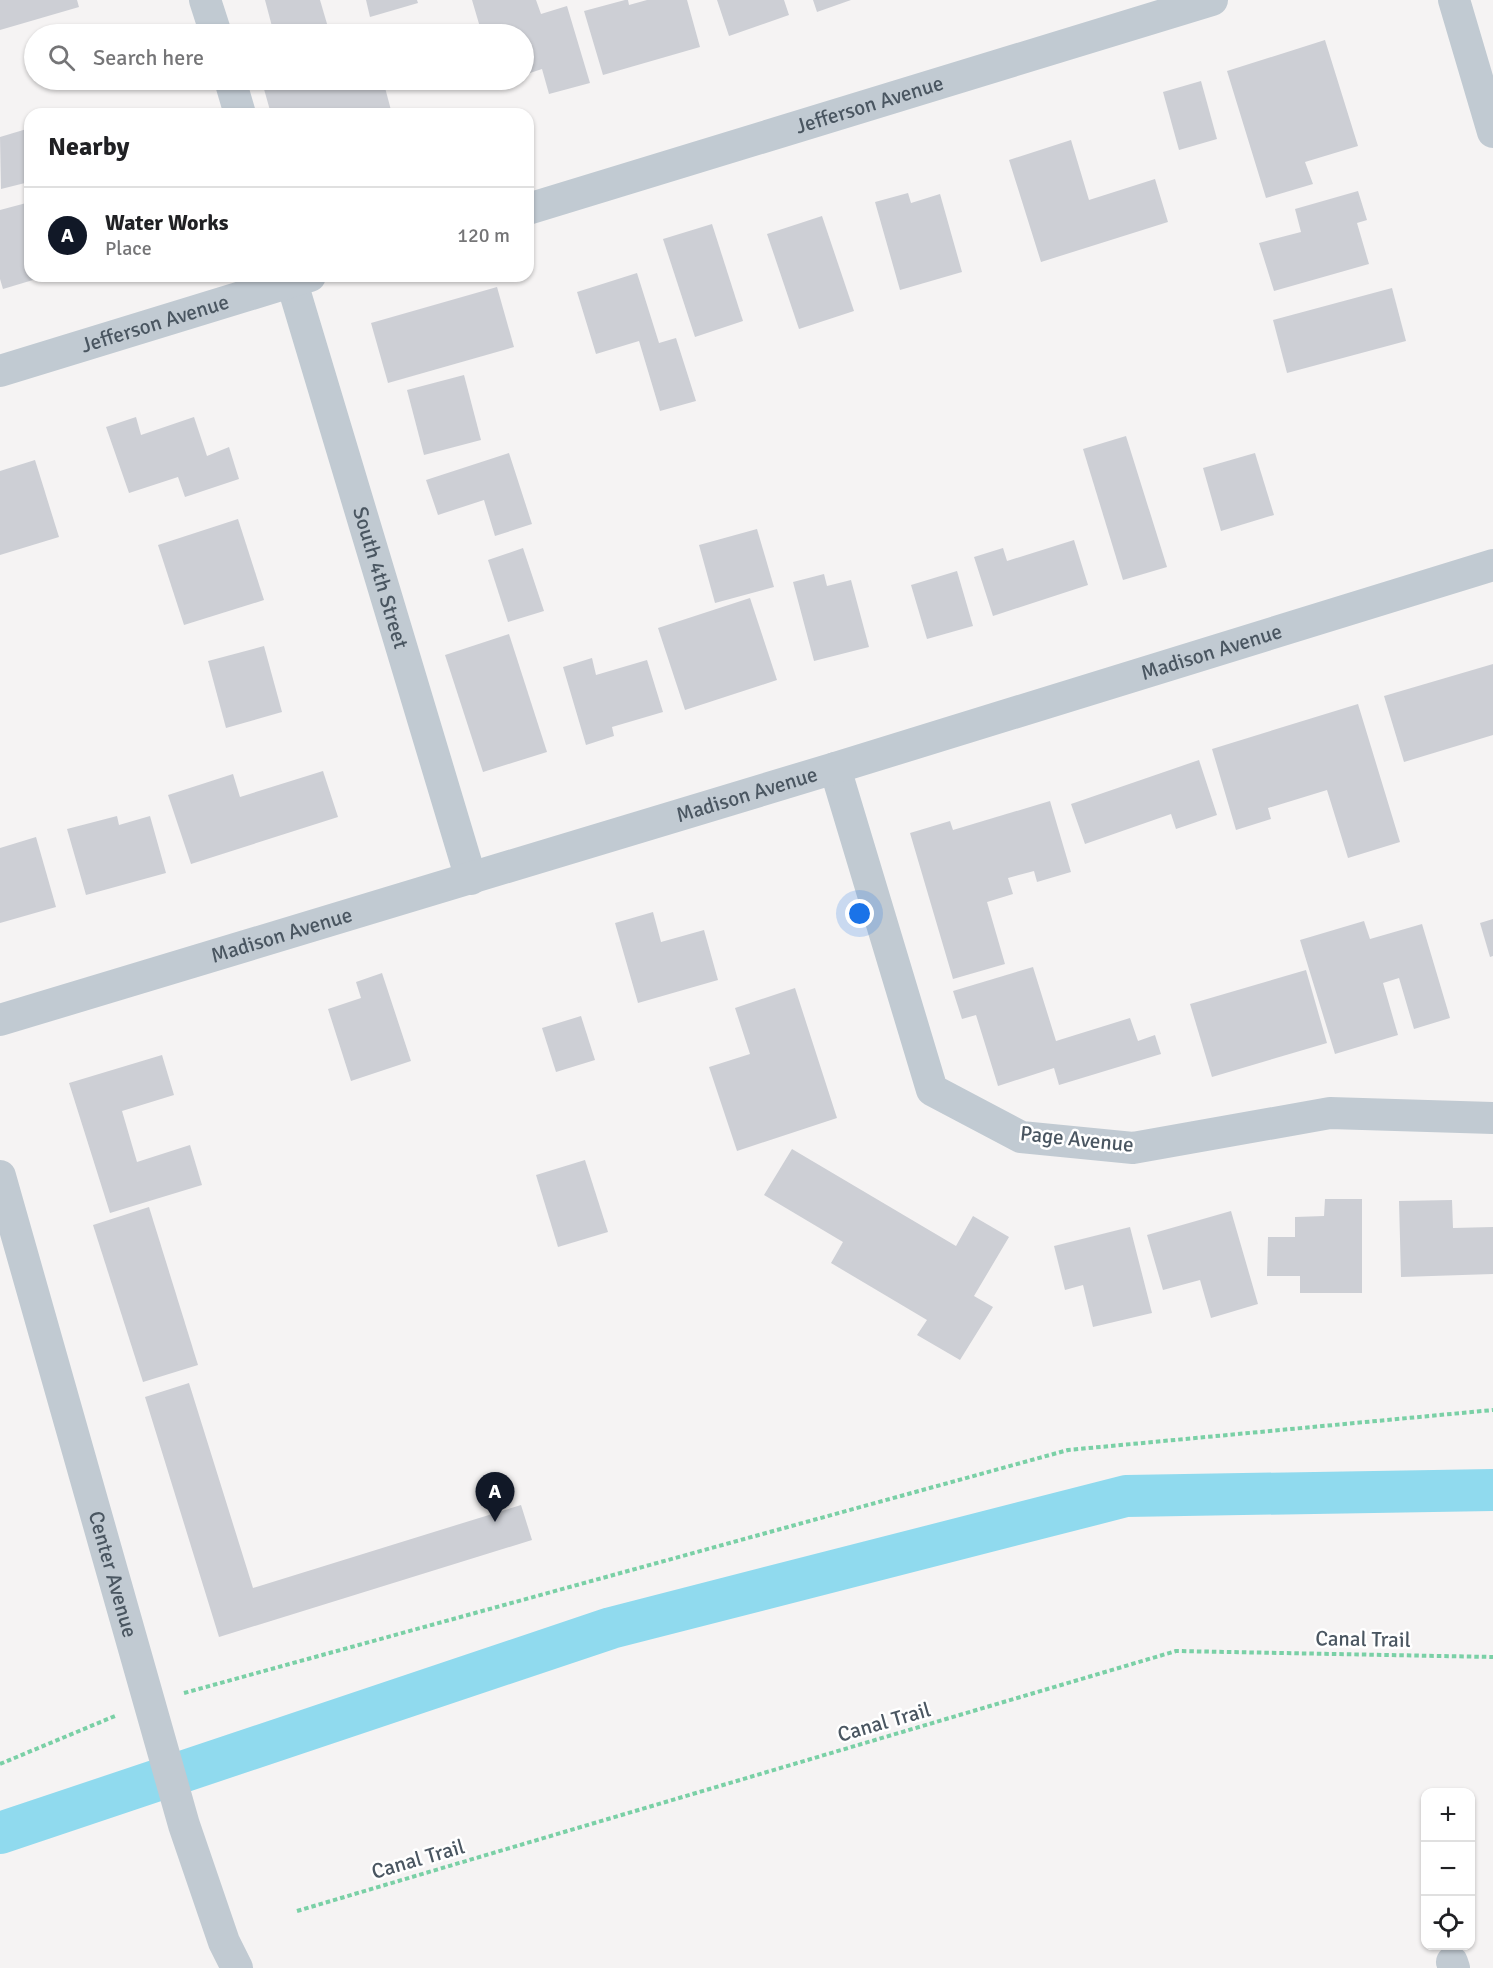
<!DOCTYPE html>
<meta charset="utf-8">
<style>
body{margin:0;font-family:Signika,sans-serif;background:#f6f6f6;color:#202124}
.controls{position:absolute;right:18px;bottom:18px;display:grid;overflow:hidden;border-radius:12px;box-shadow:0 2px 4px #0004}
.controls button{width:54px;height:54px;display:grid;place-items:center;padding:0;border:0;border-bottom:2px solid #e0e0e0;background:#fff;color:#202124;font:30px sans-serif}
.you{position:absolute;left:860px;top:914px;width:21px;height:21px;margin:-15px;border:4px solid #fff;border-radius:50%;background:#1a73e8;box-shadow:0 0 0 9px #1a73e833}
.badge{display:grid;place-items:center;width:39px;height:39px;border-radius:50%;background:#111827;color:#fff;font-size:20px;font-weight:700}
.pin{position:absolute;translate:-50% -50px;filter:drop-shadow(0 2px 3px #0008)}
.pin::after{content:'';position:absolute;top:32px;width:21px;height:18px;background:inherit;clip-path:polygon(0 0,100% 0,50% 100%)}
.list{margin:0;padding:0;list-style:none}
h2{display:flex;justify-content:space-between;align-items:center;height:78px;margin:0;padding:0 24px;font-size:26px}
h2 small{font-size:20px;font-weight:400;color:#757577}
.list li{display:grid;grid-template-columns:39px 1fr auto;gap:18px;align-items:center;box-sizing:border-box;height:96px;padding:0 24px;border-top:2px solid #e0e0e0}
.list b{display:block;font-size:22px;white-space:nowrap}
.list p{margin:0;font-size:20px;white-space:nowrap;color:#757577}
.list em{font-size:20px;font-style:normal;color:#757577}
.icon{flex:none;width:33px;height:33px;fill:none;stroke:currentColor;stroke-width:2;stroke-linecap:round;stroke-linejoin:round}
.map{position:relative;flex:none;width:1493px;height:1968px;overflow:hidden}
.search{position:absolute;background:#fff;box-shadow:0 2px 4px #0004;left:24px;top:24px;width:510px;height:66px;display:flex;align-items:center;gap:15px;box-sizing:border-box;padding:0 21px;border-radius:33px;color:#757577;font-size:22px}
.panel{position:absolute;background:#fff;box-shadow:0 2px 4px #0004;left:24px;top:108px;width:510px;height:174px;border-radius:18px}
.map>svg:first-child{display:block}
</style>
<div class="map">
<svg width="1493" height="1968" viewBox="0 0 1493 1968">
<rect width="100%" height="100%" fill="#f5f3f3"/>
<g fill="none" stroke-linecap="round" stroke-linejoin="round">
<path stroke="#90daee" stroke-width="42" d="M 0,1833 L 611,1628 L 1126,1496 L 1493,1490"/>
</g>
<g fill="#cdcfd5">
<path d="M 0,0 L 77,0 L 79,7 L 0,30 Z"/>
<path d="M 265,0 L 320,0 L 330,34 L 274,34 Z"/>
<path d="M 366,0 L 417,0 L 418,3 L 370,17 Z"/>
<path d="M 472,0 L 536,0 L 541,14 L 567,6 L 590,83 L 549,94 L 542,69 L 524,75 L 524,34 L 482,34 Z"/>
<path d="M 625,0 L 628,0 L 629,5 L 647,0 L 687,0 L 700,47 L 603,75 L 584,11 Z"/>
<path d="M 717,0 L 784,0 L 789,15 L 729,36 Z"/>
<path d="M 813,0 L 851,0 L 817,12 Z"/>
<path d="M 1325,40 L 1358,146 L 1305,162 L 1313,184 L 1266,198 L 1227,71 Z"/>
<path d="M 272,80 L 383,80 L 392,114 L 271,114 L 262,82 Z"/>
<path d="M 1201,81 L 1217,139 L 1179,150 L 1163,92 Z"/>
<path d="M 30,128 L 30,199 L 29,199 L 25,183 L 1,189 L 0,137 Z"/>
<path d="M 1071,140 L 1089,200 L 1155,179 L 1168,222 L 1041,262 L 1009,160 Z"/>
<path d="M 1358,191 L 1367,220 L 1357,223 L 1369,264 L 1274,291 L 1259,243 L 1301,232 L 1295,209 Z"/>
<path d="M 908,193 L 911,203 L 940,194 L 962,272 L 900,290 L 875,202 Z"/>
<path d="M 30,202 L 30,276 L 43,277 L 3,289 L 0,279 L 0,210 Z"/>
<path d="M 822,216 L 854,311 L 799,329 L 767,234 Z"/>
<path d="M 712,224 L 743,321 L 695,337 L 663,239 Z"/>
<path d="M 637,273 L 659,343 L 676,338 L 696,401 L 660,411 L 639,341 L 596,354 L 577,292 Z"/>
<path d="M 497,287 L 514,347 L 388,383 L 371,323 Z"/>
<path d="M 1392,288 L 1406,341 L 1287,373 L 1273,320 Z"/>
<path d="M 464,375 L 481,440 L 424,455 L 407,390 Z"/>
<path d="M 136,417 L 141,435 L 194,417 L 207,456 L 229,447 L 239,479 L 185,497 L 178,477 L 129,493 L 106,427 Z"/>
<path d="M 1126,436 L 1167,567 L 1123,580 L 1083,449 Z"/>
<path d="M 509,453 L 532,524 L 495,536 L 484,500 L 438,515 L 426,480 Z"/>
<path d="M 1255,453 L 1274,515 L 1221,531 L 1203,468 Z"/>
<path d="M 35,460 L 59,537 L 0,555 L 0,471 Z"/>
<path d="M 238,519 L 264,600 L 184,625 L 158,545 Z"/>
<path d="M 757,529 L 774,587 L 715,603 L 699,545 Z"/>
<path d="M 1074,540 L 1088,585 L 993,616 L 974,557 L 1003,548 L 1007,561 Z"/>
<path d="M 523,548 L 544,611 L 508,622 L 488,560 Z"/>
<path d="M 957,571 L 973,626 L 927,639 L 911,585 Z"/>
<path d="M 824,574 L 827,586 L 851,580 L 869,647 L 814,661 L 793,582 Z"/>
<path d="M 750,598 L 777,680 L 685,710 L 658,628 Z"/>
<path d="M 509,634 L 547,752 L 483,772 L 445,655 Z"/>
<path d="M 264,646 L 282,712 L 226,728 L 208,661 Z"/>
<path d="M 592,658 L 596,675 L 647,660 L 663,712 L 612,727 L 614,736 L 586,745 L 563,667 Z"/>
<path d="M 1493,664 L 1493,735 L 1404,762 L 1384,696 Z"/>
<path d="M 1358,704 L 1400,842 L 1348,858 L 1327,790 L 1268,808 L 1271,819 L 1236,830 L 1212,749 Z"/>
<path d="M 1199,760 L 1217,815 L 1176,829 L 1171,814 L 1085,844 L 1071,804 Z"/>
<path d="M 323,771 L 338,817 L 191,864 L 168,795 L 233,774 L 240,797 Z"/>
<path d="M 1050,801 L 1071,872 L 1037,882 L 1034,871 L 1008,878 L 1013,894 L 987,902 L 1005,964 L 953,979 L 910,833 L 950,821 L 953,830 Z"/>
<path d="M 117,816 L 119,825 L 150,816 L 166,873 L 86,895 L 67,829 Z"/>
<path d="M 36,837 L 56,907 L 0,923 L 0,848 Z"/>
<path d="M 653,912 L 661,942 L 704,930 L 718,980 L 638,1003 L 615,923 Z"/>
<path d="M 1493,919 L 1493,956 L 1490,957 L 1480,923 Z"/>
<path d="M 1364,921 L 1370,939 L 1422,924 L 1450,1018 L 1414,1029 L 1399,978 L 1383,983 L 1398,1035 L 1335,1054 L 1300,940 Z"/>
<path d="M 1033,967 L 1056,1041 L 1130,1018 L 1138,1041 L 1155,1035 L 1161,1054 L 1059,1085 L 1054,1068 L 998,1086 L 976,1015 L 962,1019 L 953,991 Z"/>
<path d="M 1306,970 L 1327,1043 L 1212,1077 L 1190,1004 Z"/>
<path d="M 382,973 L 411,1061 L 351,1081 L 328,1009 L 361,998 L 356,982 Z"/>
<path d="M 795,988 L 837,1118 L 737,1151 L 709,1067 L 750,1054 L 735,1008 Z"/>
<path d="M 581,1016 L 595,1060 L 556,1072 L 542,1028 Z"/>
<path d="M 162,1055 L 174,1095 L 122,1111 L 137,1162 L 190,1145 L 202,1185 L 110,1213 L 69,1083 Z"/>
<path d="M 792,1149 L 956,1246 L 973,1216 L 1009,1237 L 974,1296 L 993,1307 L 960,1360 L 917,1335 L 927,1320 L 831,1263 L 843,1242 L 764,1195 Z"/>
<path d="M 585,1160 L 608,1232 L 558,1247 L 536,1175 Z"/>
<path d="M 1325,1199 L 1362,1199 L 1362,1293 L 1300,1293 L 1300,1276 L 1267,1276 L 1268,1237 L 1295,1237 L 1295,1217 L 1324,1216 Z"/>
<path d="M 1452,1200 L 1453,1228 L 1493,1227 L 1493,1274 L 1401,1277 L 1399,1201 Z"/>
<path d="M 149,1207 L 198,1365 L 143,1382 L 93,1225 Z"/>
<path d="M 1231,1211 L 1258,1304 L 1211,1318 L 1200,1280 L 1163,1290 L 1147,1235 Z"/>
<path d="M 1130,1227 L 1152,1313 L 1093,1327 L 1083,1285 L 1065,1290 L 1054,1246 Z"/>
<path d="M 189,1383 L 253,1588 L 521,1505 L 532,1540 L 219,1637 L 145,1397 Z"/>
</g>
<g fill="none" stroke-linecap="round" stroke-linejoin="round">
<g stroke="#7ad0a6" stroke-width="4" stroke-dasharray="4.5 3" stroke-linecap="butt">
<path d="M 184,1693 L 1068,1450 L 1493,1410"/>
<path d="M 0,1764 L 115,1716"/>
<path d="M 297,1911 L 1176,1651 L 1493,1657"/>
</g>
<g stroke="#c1cad2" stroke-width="32">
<path d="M 205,0 L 216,34"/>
<path d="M 1454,0 L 1493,132"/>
<path d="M 230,80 L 240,114"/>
<path id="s1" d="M 528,209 L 1212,0"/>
<path id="s2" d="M 290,276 L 471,879"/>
<path id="s3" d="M 0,371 L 310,276"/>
<path d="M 835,768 L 932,1090 L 1021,1137 L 1133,1148 L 1330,1113 L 1493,1118"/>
<path id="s4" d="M 0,1020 L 835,768 L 1493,565"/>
<path id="s5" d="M 0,1176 L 184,1825 L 224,1942 L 237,1968"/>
<path d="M 1452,1962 L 1454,1968"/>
</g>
</g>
<g text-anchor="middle" stroke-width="5" stroke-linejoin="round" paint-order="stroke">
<g font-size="21" fill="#4a5661" stroke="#fff">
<text dy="7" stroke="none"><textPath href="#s1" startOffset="357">Jefferson Avenue</textPath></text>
<text dy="7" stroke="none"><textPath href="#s3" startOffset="162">Jefferson Avenue</textPath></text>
<text dy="7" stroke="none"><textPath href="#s2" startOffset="315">South 4th Street</textPath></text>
<text dy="7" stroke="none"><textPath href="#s4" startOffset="1266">Madison Avenue</textPath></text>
<text dy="7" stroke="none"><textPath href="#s4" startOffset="780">Madison Avenue</textPath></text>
<text dy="7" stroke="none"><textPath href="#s4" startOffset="294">Madison Avenue</textPath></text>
<text transform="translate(1077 1139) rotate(6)" y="7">Page Avenue</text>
<text dy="7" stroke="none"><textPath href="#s5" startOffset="414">Center Avenue</textPath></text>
<text transform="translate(1363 1639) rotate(1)" y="7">Canal Trail</text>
<text transform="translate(884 1722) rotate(-16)" y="7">Canal Trail</text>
<text transform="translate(418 1859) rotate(-16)" y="7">Canal Trail</text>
</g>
</g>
</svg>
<div class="controls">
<button>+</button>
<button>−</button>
<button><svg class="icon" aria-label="locate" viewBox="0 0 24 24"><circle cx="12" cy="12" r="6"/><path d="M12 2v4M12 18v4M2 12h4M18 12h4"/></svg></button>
</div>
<div class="you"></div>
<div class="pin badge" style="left:495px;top:1522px">A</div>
<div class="search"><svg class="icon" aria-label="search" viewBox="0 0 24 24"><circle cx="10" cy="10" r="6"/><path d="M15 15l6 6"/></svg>Search here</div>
<section class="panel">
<h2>Nearby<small></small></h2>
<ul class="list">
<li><span class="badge">A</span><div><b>Water Works</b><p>Place</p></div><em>120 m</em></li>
</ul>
</section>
</div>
